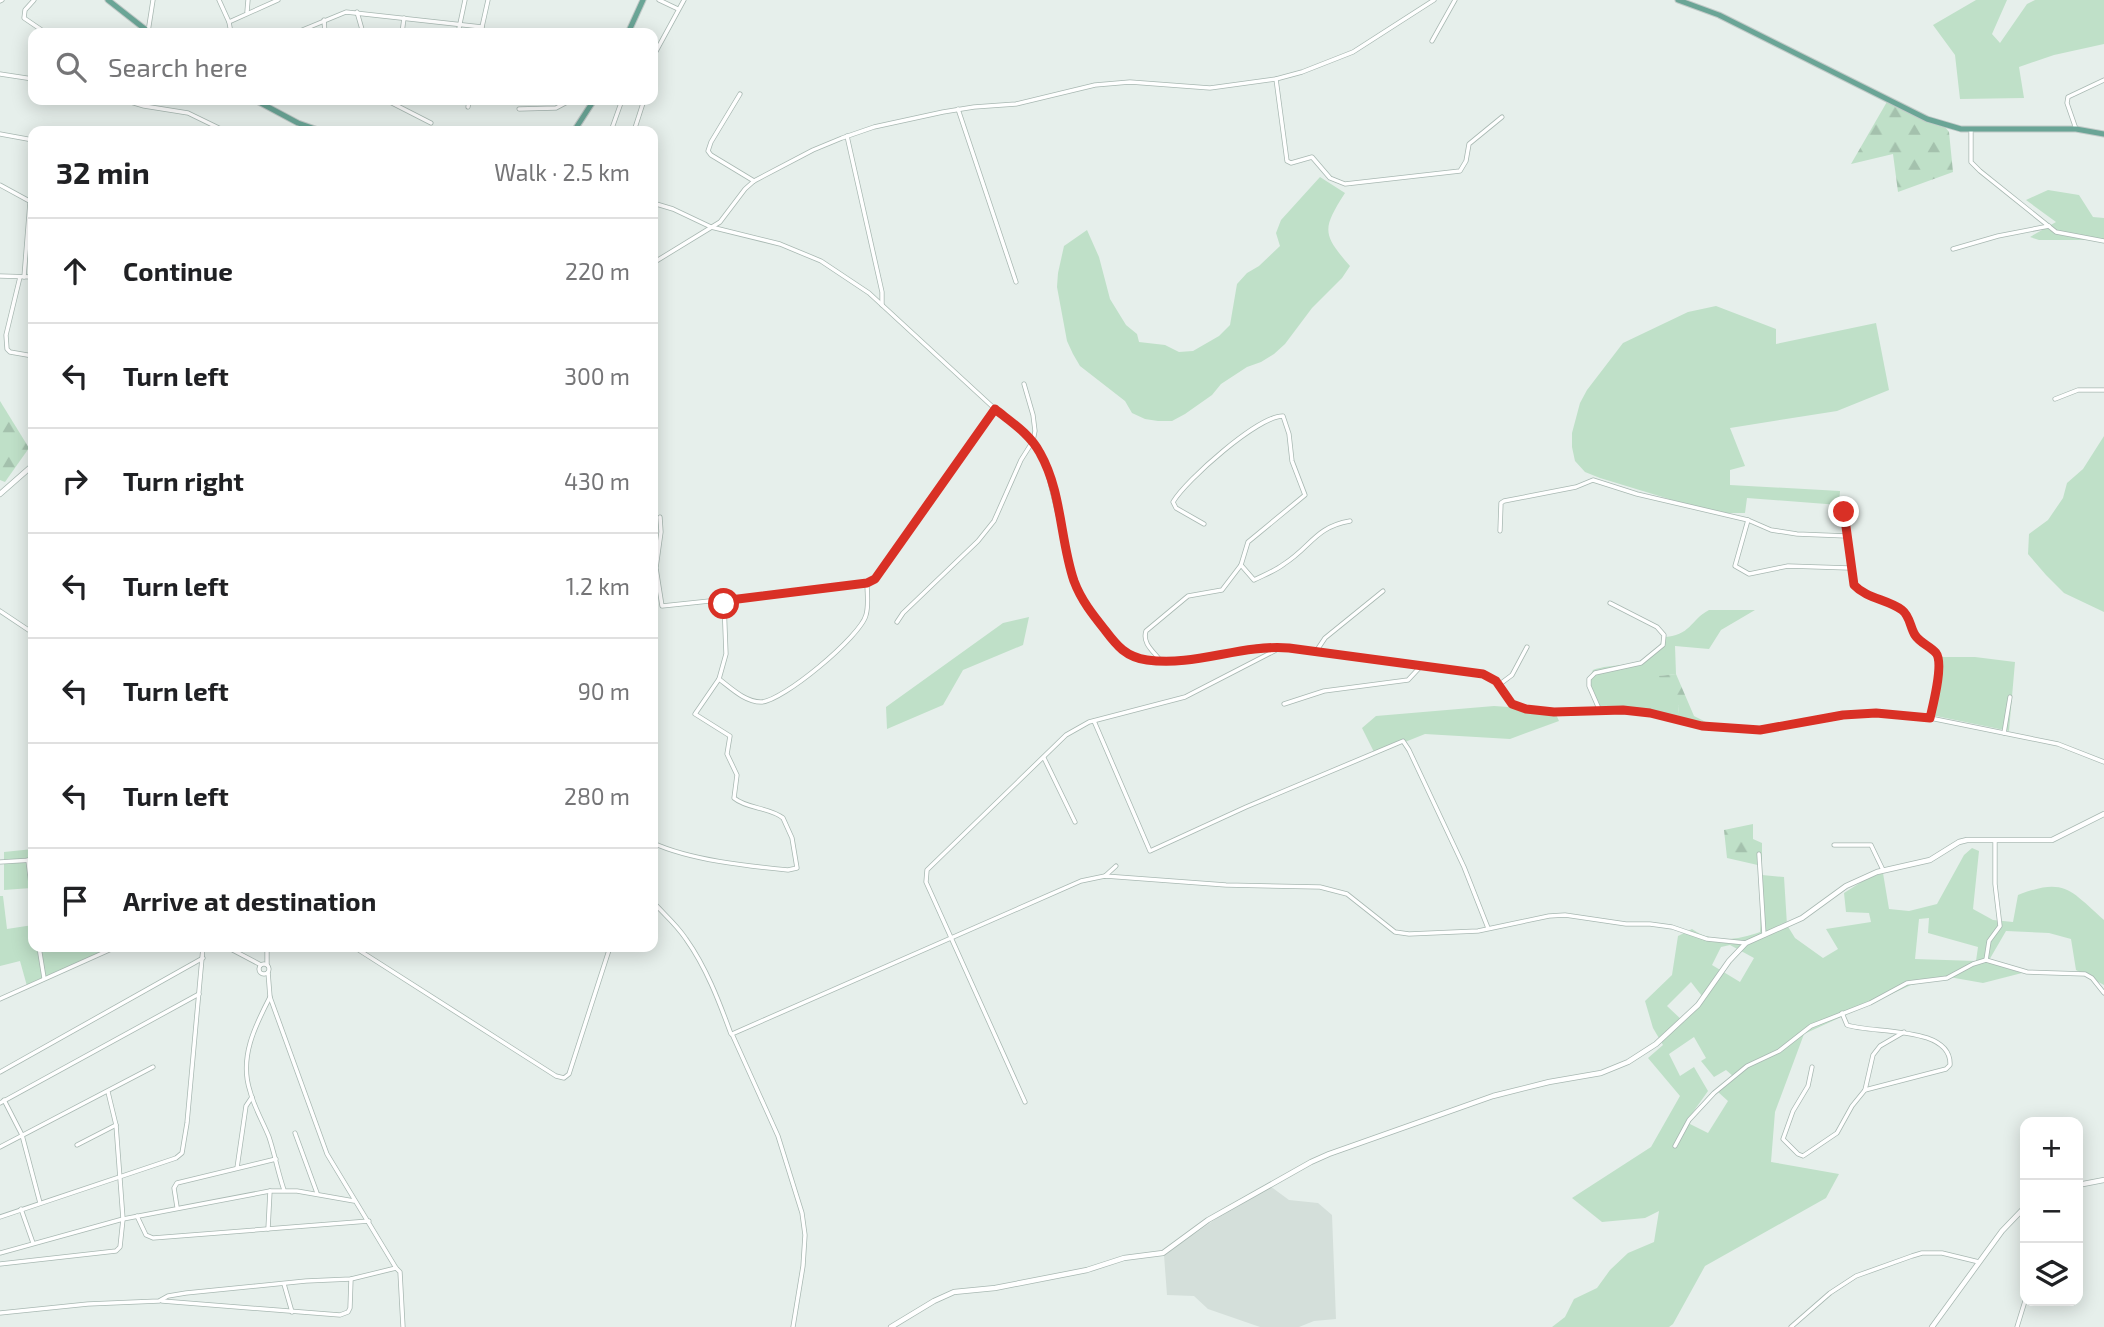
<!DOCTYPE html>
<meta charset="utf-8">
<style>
body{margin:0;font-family:"Exo 2",sans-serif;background:#f2f2f2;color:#202124}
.controls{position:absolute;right:21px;bottom:21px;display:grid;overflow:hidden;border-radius:14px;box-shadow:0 4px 18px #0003}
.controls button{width:63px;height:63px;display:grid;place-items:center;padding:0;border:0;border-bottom:2px solid #e0e0e0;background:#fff;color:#202124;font:35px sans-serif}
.stop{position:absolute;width:21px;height:21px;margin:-16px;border:5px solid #d93025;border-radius:50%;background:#fff}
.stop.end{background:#d93025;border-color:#fff;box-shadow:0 2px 7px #0008}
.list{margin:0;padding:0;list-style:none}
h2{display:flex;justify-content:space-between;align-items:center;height:91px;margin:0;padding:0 28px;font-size:30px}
h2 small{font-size:23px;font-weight:400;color:#757577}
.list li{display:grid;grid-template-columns:46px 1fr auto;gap:21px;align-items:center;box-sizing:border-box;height:105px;padding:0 28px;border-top:2px solid #e0e0e0}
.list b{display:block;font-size:26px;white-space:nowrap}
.list em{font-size:23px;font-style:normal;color:#757577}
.icon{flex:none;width:38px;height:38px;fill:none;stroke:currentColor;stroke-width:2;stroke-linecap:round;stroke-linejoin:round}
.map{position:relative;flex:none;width:2104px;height:1327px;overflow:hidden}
.search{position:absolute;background:#fff;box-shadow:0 4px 18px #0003;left:28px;top:28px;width:630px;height:77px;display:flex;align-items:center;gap:18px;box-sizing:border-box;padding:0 24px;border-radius:14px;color:#757577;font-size:26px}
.panel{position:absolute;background:#fff;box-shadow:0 4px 18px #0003;left:28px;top:126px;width:630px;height:826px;border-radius:14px}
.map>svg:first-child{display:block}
</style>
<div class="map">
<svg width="2104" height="1327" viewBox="0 0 2104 1327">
<defs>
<pattern id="forest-firs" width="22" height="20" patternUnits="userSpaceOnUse" patternTransform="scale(1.75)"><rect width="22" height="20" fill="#bfe0c8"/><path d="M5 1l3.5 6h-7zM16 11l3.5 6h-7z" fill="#a4c1ad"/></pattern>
</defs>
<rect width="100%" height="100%" fill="#e6efeb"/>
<path fill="#d4dfda" d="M 1270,1186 L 1289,1200 L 1318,1203 L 1332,1215 L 1336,1319 L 1314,1321 L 1299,1327 L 1260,1327 L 1208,1309 L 1194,1296 L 1167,1295 L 1164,1255 L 1227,1211 Z"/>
<g fill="#bfe0c8" fill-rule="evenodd">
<path d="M 1976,0 L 2007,0 L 1992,34 L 2000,43 L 2027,4 L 2035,0 L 2104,0 L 2104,44 L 2054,55 L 2019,67 L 2024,98 L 1960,99 L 1955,55 L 1933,25 Z"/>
<path d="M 1320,177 L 1345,193 C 1322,229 1322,234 1350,266 L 1342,278 L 1312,308 L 1285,344 L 1274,354 L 1261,362 L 1247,367 L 1221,384 L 1212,395 L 1185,414 L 1172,421 L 1158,421 L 1145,419 L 1132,413 L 1125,401 L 1080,366 L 1073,354 L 1067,341 L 1057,287 L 1058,273 L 1064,246 L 1087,230 L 1099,257 L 1110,299 L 1126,325 L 1137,334 L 1139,342 L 1165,345 L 1179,352 L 1193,351 L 1219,336 L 1230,325 L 1237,284 L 1247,273 L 1259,266 L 1280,246 L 1276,233 L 1281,220 Z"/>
<path d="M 2048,190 L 2079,195 L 2093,217 L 2104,218 L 2104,240 L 2039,240 L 2030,237 L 2056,222 L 2026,200 Z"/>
<path d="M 1716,306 L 1776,329 L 1776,344 L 1876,323 L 1889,390 L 1837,411 L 1730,428 L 1745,466 L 1730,470 L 1730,485 L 1840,491 L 1839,505 L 1747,498 L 1745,513 L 1715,513 L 1600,478 L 1585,472 L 1575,461 L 1572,447 L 1572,433 L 1580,403 L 1587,390 L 1623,343 L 1688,312 Z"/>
<path d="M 2104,436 L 2104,612 L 2064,593 L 2046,575 L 2028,554 L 2029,534 L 2048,520 L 2063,498 L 2067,483 L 2083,469 Z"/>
<path d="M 1709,610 L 1755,610 L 1721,630 L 1709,649 L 1675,646 L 1676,674 L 1660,676 L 1679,706 L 1677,721 L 1638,711 L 1596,709 C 1592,695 1586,684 1593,670 C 1611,663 1641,668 1655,653 C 1659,649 1661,642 1663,637 C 1691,636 1690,620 1709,610 Z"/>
<path d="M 1029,617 L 1023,645 L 963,670 L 943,705 L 887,729 L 886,707 L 1003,623 Z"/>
<path d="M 1934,657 L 1975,657 L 2015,662 L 2009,731 L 1931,715 L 1938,669 Z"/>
<path d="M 1494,706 L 1554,710 L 1559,721 L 1510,739 L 1425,734 L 1375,754 L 1362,728 L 1376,716 Z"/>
<path d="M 1972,848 L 1979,851 L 1973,909 L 1993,920 L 2013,922 L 2018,895 C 2065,877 2070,890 2104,920 L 2104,985 L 2076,970 L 2071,939 L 2049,933 L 2006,931 L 1988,962 L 2022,973 L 1983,983 L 1949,977 L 1911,985 L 1804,1034 L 1775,1112 L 1771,1162 L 1839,1174 L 1826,1198 L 1705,1266 L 1673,1324 L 1669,1327 L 1552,1327 L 1565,1317 L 1574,1299 L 1597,1288 L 1610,1270 L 1628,1253 L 1654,1242 L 1659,1211 L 1645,1218 L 1602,1222 L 1572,1198 L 1651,1147 L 1680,1096 L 1648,1058 L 1663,1045 L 1653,1028 L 1645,1001 L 1672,975 L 1678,936 L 1692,929 C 1713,944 1738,940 1760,932 L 1762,875 L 1784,877 L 1787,925 L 1795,938 L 1823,958 L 1838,949 L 1826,929 L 1871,922 L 1869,913 L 1846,912 L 1844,893 L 1866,879 L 1883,873 L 1889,909 L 1909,911 L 1937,904 L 1964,855 ZM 1929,918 L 1928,933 L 1978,947 L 1976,961 L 1915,959 L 1919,919 ZM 1730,945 L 1754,958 L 1740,982 L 1712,965 L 1721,947 ZM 1691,982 L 1705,1000 L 1684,1022 L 1667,1006 ZM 1694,1037 L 1706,1058 L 1701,1061 L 1714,1077 L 1726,1070 L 1734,1077 L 1718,1092 L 1728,1101 L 1708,1133 L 1686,1122 L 1708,1091 L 1694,1067 L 1680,1076 L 1669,1054 Z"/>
<path d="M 33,849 L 33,901 L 31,888 L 4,890 L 4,852 Z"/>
<path d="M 0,896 L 3,896 L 7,929 L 33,925 L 33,947 L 100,947 L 102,954 L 27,986 L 20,961 L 0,966 Z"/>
</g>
<g fill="url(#forest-firs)">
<path d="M 1888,100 L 1945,127 L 1949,132 L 1953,172 L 1898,192 L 1893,154 L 1851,164 Z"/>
<path d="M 0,401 L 29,448 L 5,482 L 0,480 Z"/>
<path d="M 1676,674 L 1694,716 L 1716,727 L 1677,721 L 1679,706 L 1665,696 L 1659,676 Z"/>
<path d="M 1753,824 L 1753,839 L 1762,843 L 1762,866 L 1727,858 L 1724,830 Z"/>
</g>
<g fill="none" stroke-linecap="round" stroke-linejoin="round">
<defs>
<g id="minor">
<path d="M 34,0 L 25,10 L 24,18 L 46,33"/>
<path d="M 219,0 L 229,22"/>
<path d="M 659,0 L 678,9"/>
<path d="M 0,1 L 2,0"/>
<path d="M 247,12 L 248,0"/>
<path d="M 357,12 L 363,33"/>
<path d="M 324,20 L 325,33"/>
<path d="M 482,27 L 488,0"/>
<path d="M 148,32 L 153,0"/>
<path d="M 231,33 L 229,22 L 278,0"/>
<path d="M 295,33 L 346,12 L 482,27 L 481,33"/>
<path d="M 402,33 L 404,18"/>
<path d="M 458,33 L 465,0"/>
<path d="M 1432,41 L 1455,0"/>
<path d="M 654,55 L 684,0"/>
<path d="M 0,74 L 33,79"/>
<path d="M 1276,79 L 1287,161 L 1291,163 L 1312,157 L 1330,178 L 1345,184 L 1460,171 L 1466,161 L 1469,144 L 1502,117"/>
<path d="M 740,94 L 711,142 L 708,151 L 711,155 L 754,181"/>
<path d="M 124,100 L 144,106 L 188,113 L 225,131"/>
<path d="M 386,100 L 431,123"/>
<path d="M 468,107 L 469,100"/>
<path d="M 519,109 L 556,108 L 571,100"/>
<path d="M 958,109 L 1016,282"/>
<path d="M 2076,129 L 2067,103 L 2068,97 L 2104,80"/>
<path d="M 1971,130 L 1971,162 L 1980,171 L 2056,232 L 2104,241"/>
<path d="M 611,131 L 622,100"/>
<path d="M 634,131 L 644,100"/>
<path d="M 0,134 L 33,140"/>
<path d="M 847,136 L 882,292 L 882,305"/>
<path d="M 0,185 L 33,203"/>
<path d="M 653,203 L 673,209 L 711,227 L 780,244 L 821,261 L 869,293 L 995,409 L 1029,437 L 1042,456 L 1048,474 L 1075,584 L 1085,605 L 1117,647 L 1130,655 L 1150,660 L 1190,661 L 1257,647 L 1288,648 L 1483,674 L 1496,681 L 1512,704 L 1526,709 L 1573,713 L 1600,711 L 1650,713 L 1702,726 L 1760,730 L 1843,715 L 1895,714 L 1930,718 L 2058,744 L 2104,762"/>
<path d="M 1953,249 L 1998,236 L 2049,226"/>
<path d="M 653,263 L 720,222 L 745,189 L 754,181 L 813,150 L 842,138 L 874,127 L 943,112 L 974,107 L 1016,104 L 1095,85 L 1130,82 L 1210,88 L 1276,79 L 1302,72 L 1353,52 L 1434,0"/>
<path d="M 0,276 L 33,277"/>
<path d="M 20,277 L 6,335 L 7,349 L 10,352 L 33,356"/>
<path d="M 24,277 L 30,202"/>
<path d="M 2055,399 L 2078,390 L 2104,390"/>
<path d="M 1842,501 L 1854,585 C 1868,599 1889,599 1903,611 C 1911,617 1910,629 1916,636 C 1925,647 1939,650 1939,666 L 1930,718"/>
<path d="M 660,517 L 661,532 L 656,568 L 662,606 L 719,600 L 724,602 L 867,583 L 879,574 L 995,409"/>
<path d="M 1748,520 L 1735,566 L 1749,574 L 1788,566 L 1849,568"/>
<path d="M 1500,531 L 1501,503 L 1504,501 L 1576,487 L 1593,480 L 1637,494 L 1748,520 L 1771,530 L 1797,534 L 1847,536"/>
<path d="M 1241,565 L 1254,580 C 1264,575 1275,571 1284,564 C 1311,547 1315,527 1350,521"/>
<path d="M 0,611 L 33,633"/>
<path d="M 897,622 L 903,613 L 978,541 L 994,521 L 1021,460 L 1033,441 L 1035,431 L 1033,415 L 1024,384"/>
<path d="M 1315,653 L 1325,638 L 1383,591"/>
<path d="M 1160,660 C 1153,651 1142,643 1146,631 L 1188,596 L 1222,590 L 1241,565 L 1248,542 L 1305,495 L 1292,461 L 1289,434 L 1283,416 C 1258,416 1186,480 1173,502 L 1176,508 L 1204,524"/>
<path d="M 719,679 C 731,688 745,702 761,702 C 782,702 861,636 866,615 C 869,605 867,593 867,583"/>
<path d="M 1500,684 L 1512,675 L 1527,647"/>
<path d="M 1284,704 L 1324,691 L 1408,680 L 1422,665"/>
<path d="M 1600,711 L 1589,686 L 1589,679 L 1595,673 L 1641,663 L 1663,645 L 1664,635 L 1657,627 L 1610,603"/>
<path d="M 1094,721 L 1150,851 L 1246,807 L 1403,741 L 1409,750 L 1464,867 L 1488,928"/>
<path d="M 2004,733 L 2010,697"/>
<path d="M 1044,758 L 1075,822"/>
<path d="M 1995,840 L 1995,884 L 2000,926 L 1989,941 L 1986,960 L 2027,972 L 2085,974 L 2092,978 L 2104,993"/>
<path d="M 653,843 C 690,860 747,866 788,870 L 797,868 L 792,838 L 783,818 C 769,807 747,809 734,798 L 737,775 L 727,754 L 730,736 L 695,714 L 719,679 L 726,654 L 724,602"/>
<path d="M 1834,845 L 1871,845 L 1883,870"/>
<path d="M 1759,854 L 1764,935"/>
<path d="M 28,860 L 33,902"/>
<path d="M 0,862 L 33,860"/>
<path d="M 1105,876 L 1116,866"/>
<path d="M 653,902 C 664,914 677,925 686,939 C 706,967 719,1001 731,1034"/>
<path d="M 39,947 L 44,978"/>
<path d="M 227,947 L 261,965"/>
<path d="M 243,947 L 244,947"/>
<path d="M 354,947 L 556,1076 L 564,1078 L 569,1074 L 610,947"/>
<circle cx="264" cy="969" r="5"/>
<path d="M 267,965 L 267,947"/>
<path d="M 268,972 L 270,997 L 327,1154 L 396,1268 L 400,1272 L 403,1327"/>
<path d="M 270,997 C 255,1026 239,1058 250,1091 C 254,1107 263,1122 269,1137 C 275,1155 278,1173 284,1190"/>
<path d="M 0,999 L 116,947"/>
<path d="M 1812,1067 L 1808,1086 L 1793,1111 L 1783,1139 L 1798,1154 L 1803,1156 L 1837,1133 L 1852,1106 L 1865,1090 L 1946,1069 L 1950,1065 C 1952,1025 1871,1034 1847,1025 L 1842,1013"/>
<path d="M 0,1072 L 203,958"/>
<path d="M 1865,1090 L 1873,1055 L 1880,1046 L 1904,1032"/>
<path d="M 4,1100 L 22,1135 L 40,1203"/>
<path d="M 1025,1102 L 926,882 L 927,870 L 1066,735 L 1089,722 L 1185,697 L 1280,648"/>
<path d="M 0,1103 L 199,994"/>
<path d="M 295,1133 L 317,1193"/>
<path d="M 77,1145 L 116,1125"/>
<path d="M 1675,1146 L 1689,1120 L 1714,1093 L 1747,1066 L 1779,1051 L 1811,1026 L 1870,1003 L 1907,983 L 1947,978 L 1973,964 L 1986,960"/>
<path d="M 0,1147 L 153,1067"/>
<path d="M 237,1168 L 246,1106 L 252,1097"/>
<path d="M 177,1207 L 174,1188 L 177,1183 L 276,1159"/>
<path d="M 21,1209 L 33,1243"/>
<path d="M 137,1216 L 146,1235 L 153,1238 L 369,1221"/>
<path d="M 0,1217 L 176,1158 L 182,1153 L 187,1123 L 203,947"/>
<path d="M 268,1229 L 270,1191"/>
<path d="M 0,1253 L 123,1219 L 270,1191 L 297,1191 L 354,1201"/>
<path d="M 0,1264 L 116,1251 L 120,1247 L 123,1219 L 116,1125 L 108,1092"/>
<path d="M 284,1284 L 292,1312"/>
<path d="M 162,1301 L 340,1315 L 348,1312 L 350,1308 L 351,1279"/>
<path d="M 0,1313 L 88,1304 L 159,1301 L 168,1296 L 186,1293 L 306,1281 L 351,1279 L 396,1268"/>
<path d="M 793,1327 L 803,1266 L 805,1235 L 802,1213 L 778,1136 L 732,1034 L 1081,881 L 1105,876 L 1226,885 L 1320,887 L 1347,894 L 1395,932 L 1409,934 L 1478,931 L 1549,916 L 1565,915 L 1626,924 L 1650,924 L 1672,927 L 1707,939 L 1746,943"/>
<path d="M 1791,1327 L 1830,1293 L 1856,1276 L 1912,1256 L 1922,1253 L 1942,1253 L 1979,1262"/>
<path d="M 2017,1327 L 2025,1301"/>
</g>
<g id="tertiary">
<path d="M 0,494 L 33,465"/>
<path d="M 2078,1185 L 2104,1180"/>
<path d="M 891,1327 L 934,1301 L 954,1292 L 995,1288 L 1087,1270 L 1124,1258 L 1163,1253 L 1208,1220 L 1311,1162 L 1329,1154 L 1493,1096 L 1549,1082 L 1601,1073 L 1628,1062 L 1656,1044 L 1698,1005 L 1729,961 L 1746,943 L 1802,918 L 1846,886 L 1877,872 L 1930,860 L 1959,842 L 1967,840 L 2052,840 L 2104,814"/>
<path d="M 1932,1327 L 2002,1231 L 2025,1207"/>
</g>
<g id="primary">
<path d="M 108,0 L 150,33"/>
<path d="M 1678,0 L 1719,15 L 1927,119 L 1961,129 L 2076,129 L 2104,134"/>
<path d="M 628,33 L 643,0"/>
<path d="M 255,100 L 298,123 L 321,131"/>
<path d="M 574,131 L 594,100"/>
</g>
</defs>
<use href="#minor" stroke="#a8b8b2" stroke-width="5"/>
<use href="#tertiary" stroke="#a8b8b2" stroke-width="6"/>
<use href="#primary" stroke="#c2cac8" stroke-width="7"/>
<use href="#minor" stroke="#fff" stroke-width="3.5"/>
<use href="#tertiary" stroke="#fff" stroke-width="4.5"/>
<use href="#primary" stroke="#6aa596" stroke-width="5"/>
</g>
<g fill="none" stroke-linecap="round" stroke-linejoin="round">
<path stroke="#d93025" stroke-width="9" d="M 724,604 L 730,600 L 867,583 L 875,579 L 995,409 C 1011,422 1030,434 1040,453 C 1062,492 1060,540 1074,581 C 1081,600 1093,615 1105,630 C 1117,646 1126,657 1147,660 C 1195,667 1240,644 1289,648 L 1483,674 L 1496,681 L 1512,704 L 1526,709 L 1554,712 L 1623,710 L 1650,713 L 1702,726 L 1760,730 L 1843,715 L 1876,713 L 1930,718 C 1933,705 1944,663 1936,653 C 1930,646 1920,643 1915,635 C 1910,627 1910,616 1902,610 C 1887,599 1867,599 1854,585 L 1844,512"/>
</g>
</svg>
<div class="controls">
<button>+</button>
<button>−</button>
<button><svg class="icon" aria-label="layers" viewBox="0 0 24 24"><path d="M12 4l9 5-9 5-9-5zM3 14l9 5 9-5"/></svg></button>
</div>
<div class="stop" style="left:724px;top:604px"></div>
<div class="stop end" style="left:1844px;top:512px"></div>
<div class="search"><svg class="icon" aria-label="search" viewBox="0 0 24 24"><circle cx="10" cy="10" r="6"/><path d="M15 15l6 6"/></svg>Search here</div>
<section class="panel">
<h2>32 min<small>Walk · 2.5 km</small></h2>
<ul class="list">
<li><svg class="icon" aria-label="ahead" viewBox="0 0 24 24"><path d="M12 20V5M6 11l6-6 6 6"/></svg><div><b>Continue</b></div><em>220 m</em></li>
<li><svg class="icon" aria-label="left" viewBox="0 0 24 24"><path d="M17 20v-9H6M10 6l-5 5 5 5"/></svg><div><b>Turn left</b></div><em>300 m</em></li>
<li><svg class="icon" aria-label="right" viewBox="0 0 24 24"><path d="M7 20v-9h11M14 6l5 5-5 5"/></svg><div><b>Turn right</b></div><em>430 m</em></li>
<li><svg class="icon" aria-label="left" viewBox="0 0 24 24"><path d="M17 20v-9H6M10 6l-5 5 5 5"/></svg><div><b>Turn left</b></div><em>1.2 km</em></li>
<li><svg class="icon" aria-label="left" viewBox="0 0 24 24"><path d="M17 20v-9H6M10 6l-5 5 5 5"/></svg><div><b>Turn left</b></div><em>90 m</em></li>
<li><svg class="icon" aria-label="left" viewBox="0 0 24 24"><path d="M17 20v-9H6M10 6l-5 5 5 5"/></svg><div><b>Turn left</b></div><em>280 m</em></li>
<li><svg class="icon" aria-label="arrive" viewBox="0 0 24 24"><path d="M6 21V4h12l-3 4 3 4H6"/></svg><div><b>Arrive at destination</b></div></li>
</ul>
</section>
</div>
